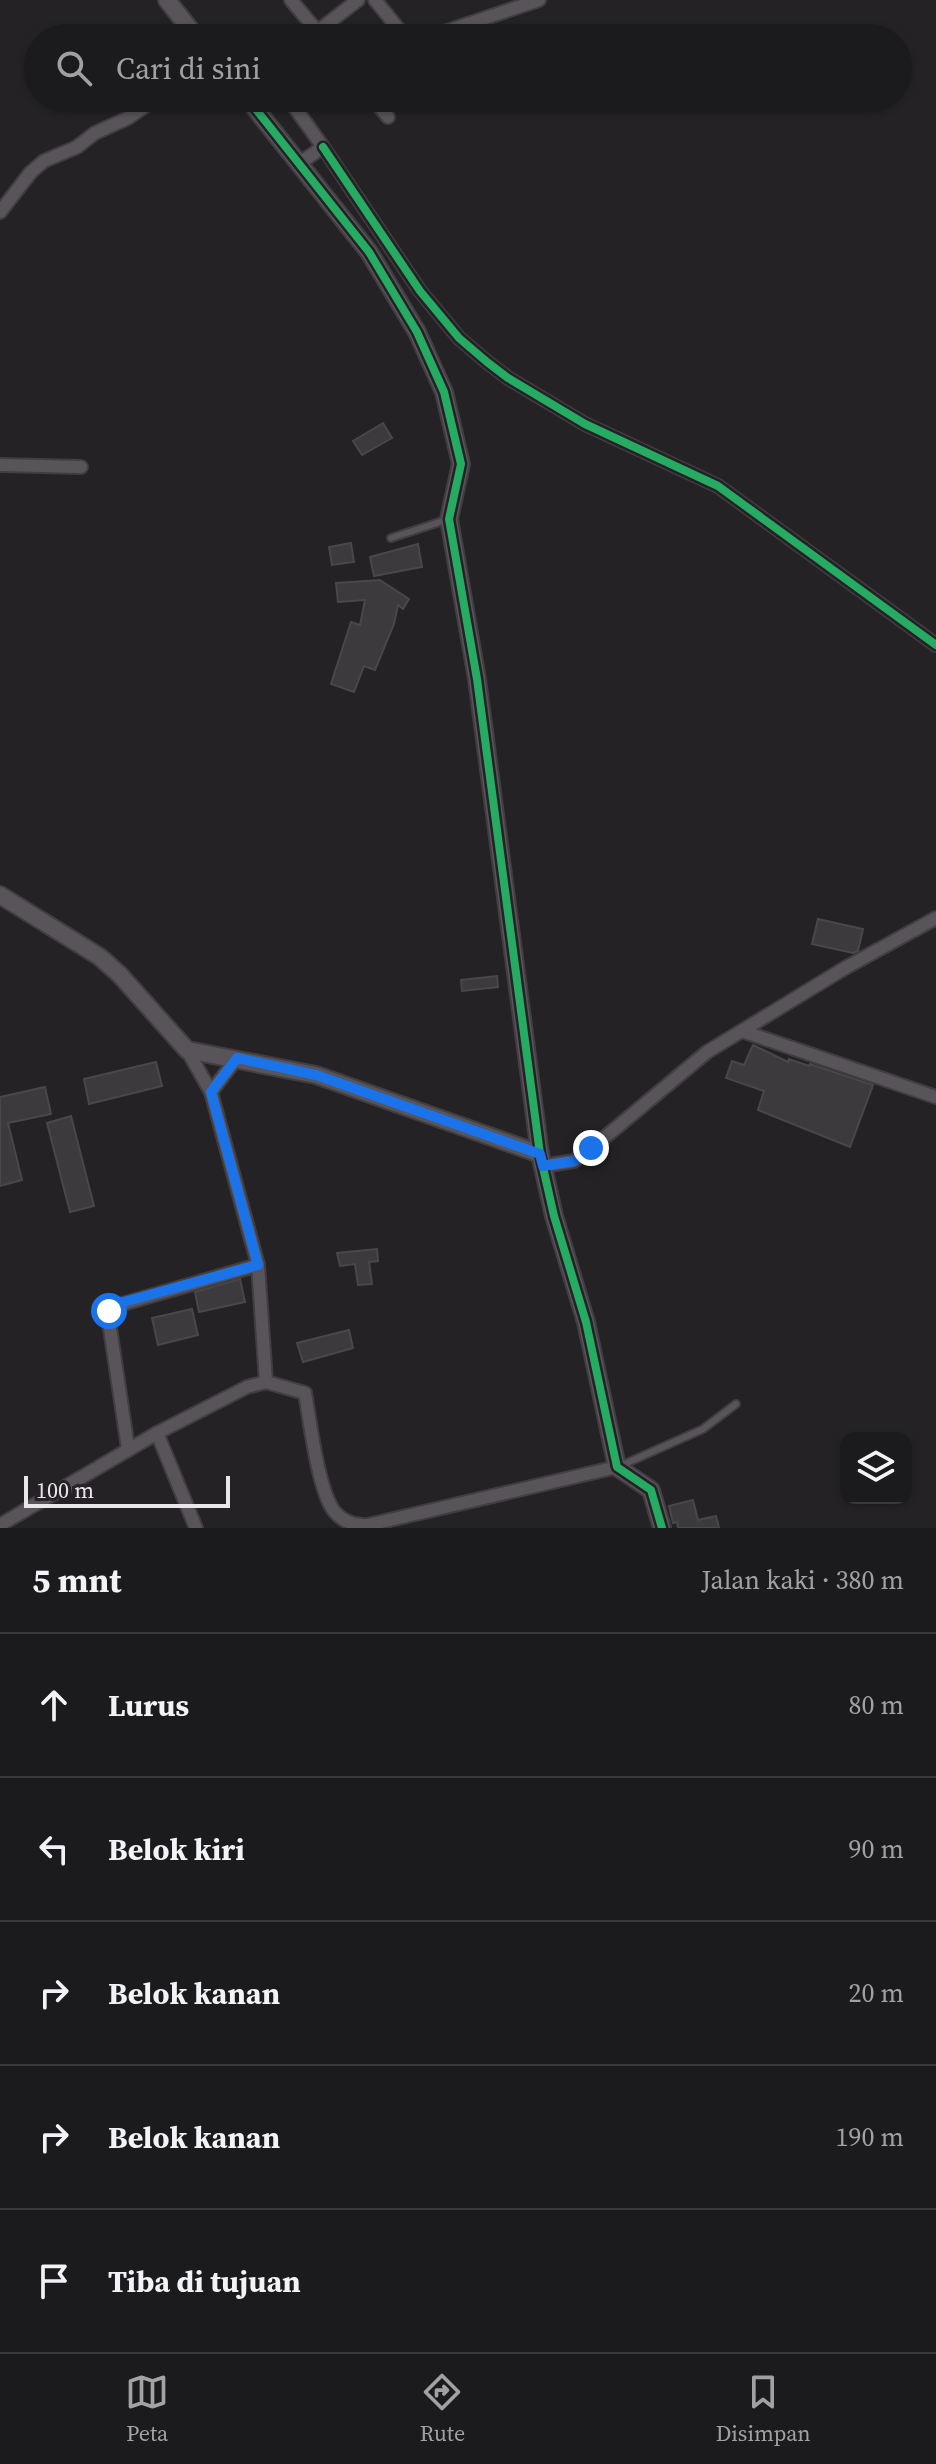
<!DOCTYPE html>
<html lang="id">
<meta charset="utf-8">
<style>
body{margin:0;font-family:"Source Serif 4",serif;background:#242325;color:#f1f3f6}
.controls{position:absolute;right:24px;bottom:24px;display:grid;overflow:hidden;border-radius:16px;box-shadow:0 2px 6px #0004}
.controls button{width:72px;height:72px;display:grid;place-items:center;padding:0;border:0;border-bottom:2px solid #39383b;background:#1b1a1c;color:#f1f3f6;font:40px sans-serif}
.scale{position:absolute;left:24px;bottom:20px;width:206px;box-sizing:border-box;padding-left:8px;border:4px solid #eae7eb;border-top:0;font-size:22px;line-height:28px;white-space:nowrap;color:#eae7eb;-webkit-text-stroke:6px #252126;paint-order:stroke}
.stop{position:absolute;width:24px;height:24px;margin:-18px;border:6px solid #1a73e8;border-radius:50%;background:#fff}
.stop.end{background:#1a73e8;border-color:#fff;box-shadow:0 2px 8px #0008}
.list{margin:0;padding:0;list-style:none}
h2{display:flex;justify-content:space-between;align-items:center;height:104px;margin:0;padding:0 32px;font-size:34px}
h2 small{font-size:26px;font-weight:400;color:#a0a1a3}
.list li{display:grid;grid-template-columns:52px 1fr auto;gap:24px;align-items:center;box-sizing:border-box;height:144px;padding:0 32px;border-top:2px solid #39383b}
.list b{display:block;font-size:30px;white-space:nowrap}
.list em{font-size:26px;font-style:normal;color:#a0a1a3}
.icon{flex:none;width:44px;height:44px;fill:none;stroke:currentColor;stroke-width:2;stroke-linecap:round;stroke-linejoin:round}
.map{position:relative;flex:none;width:936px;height:1528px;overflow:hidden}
.search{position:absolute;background:#1b1a1c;box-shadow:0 2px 6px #0004;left:24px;right:24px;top:24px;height:88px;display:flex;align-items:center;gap:20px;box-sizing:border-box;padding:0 28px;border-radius:44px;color:#a0a1a3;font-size:30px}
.sheet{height:824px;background:#1b1a1c}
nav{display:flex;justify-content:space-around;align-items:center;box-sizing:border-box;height:112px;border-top:2px solid #39383b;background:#1b1a1c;font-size:22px;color:#a0a1a3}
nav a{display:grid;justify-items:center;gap:4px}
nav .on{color:#a5a2a6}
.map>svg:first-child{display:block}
</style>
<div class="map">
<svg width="936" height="1528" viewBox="0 0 936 1528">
<rect width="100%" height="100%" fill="#242225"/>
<g fill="#3c3a3c" stroke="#49474a" stroke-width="2">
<path d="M 383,423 L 392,438 L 362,455 L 353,441 Z"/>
<path d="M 351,543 L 354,562 L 332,565 L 329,547 Z"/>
<path d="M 418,544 L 422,567 L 374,576 L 370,557 Z"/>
<path d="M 380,580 L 409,599 L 403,609 L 398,605 L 394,624 L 375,670 L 364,666 L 354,692 L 331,684 L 351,622 L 360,625 L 365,600 L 338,602 L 336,583 Z"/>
<path d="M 818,919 L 863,929 L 858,951 L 853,953 L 812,944 Z"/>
<path d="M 497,976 L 498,987 L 462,991 L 461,980 Z"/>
<path d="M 753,1045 L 788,1062 L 789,1059 L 809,1066 L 810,1064 L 873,1085 L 850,1147 L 758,1110 L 764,1091 L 726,1078 L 732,1061 L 744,1065 Z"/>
<path d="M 156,1062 L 162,1086 L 89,1104 L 84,1079 Z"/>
<path d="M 45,1087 L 51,1114 L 8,1123 L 22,1180 L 0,1186 L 0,1097 Z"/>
<path d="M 71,1116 L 94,1206 L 70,1212 L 47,1123 Z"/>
<path d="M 377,1249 L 378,1261 L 369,1262 L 372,1284 L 358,1285 L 355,1264 L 340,1266 L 337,1253 Z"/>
<path d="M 240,1279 L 245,1302 L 199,1312 L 195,1292 Z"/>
<path d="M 192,1309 L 198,1335 L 158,1345 L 152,1318 Z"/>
<path d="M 349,1330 L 353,1348 L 303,1362 L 297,1343 Z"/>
<path d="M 693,1500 L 698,1520 L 716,1516 L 719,1528 L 678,1528 L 677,1522 L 673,1523 L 669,1506 Z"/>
</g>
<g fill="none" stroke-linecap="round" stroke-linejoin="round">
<defs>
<g id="service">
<path d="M 391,538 L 446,520"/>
<path d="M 620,1466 L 703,1429 L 736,1404"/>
</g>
<g id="minor">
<path d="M 291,0 L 323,38"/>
<path d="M 375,0 L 406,38"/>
<path d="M 309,38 L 358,0"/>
<path d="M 426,38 L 539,0"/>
<path d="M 288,98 L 323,147 L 300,163"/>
<path d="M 372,98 L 388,117"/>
<path d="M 323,147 L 420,291 L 459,338 L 487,362 L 508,378 L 585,424 L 718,486 L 936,645"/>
<path d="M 0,212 L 31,172 L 44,161 L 77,147 L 95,133 L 128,118 L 157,98"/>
<path d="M 0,465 L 81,467"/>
<path d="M 742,1031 L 936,1097"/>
<path d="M 187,1050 L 211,1092 L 258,1265 L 266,1382 L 305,1393 C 310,1421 318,1490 334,1511 C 343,1522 354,1526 368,1525 L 617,1467"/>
<path d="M 211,1092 L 237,1058"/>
<path d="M 543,1166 L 574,1161 L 598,1143 L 707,1052 L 845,968 L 936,918"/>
<path d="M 157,1433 L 196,1528"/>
<path d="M 128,1448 L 108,1315 L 112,1307 L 258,1265"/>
<path d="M 0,1525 L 157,1433 L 247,1387 L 266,1382"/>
</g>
<g id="tertiary">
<path d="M 167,0 L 197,38"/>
<path d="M 247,98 L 369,252 L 417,332 L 444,392 L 461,464 L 449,519 L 477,679 L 540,1154 L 554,1216 L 586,1322 L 617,1467 L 651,1490 L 662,1528"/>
<path d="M 0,895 L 100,957 L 120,975 L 187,1050 L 316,1075 L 540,1154"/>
</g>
</defs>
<use href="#service" stroke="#403e40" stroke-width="10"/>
<use href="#minor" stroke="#403e40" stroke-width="16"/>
<use href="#tertiary" stroke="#403e40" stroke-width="20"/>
<use href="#service" stroke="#59545a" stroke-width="6"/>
<use href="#minor" stroke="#59545a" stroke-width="12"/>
<use href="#tertiary" stroke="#59545a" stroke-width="16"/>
<defs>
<g id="cycleway">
<path d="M 247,98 L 369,252 L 417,332 L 444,392 L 461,464 L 449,519 L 477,679 L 540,1154 L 554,1216 L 586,1322 L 617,1467 L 651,1490 L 662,1528"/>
<path d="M 323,147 L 420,291 L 459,338 L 487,362 L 508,378 L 585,424 L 718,486 L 936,645"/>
</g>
</defs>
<use href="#cycleway" stroke="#252126" stroke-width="13"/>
<use href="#cycleway" stroke="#26ab63" stroke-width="8"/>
</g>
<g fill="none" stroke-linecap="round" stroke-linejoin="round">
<path stroke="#1a73e8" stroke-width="10" d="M 109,1311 L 116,1304 L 258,1265 L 211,1092 L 237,1058 L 316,1075 L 540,1154 L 543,1166 L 574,1161 L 591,1148"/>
</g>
</svg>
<div class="controls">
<button><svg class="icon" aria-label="layers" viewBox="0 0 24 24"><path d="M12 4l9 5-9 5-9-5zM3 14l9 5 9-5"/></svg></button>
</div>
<div class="scale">100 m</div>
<div class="stop" style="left:109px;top:1311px"></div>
<div class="stop end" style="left:591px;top:1148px"></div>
<div class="search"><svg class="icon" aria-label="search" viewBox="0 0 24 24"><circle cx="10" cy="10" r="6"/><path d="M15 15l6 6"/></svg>Cari di sini</div>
</div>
<section class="sheet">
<h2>5 mnt<small>Jalan kaki · 380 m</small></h2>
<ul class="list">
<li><svg class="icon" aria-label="ahead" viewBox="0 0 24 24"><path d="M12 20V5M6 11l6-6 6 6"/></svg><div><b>Lurus</b></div><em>80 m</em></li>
<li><svg class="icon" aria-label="left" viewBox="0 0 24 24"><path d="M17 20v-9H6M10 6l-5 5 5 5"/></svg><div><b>Belok kiri</b></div><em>90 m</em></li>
<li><svg class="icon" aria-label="right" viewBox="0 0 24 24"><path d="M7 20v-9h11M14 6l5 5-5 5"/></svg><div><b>Belok kanan</b></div><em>20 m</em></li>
<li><svg class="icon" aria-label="right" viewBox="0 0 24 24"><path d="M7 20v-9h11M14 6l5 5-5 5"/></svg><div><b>Belok kanan</b></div><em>190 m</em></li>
<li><svg class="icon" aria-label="arrive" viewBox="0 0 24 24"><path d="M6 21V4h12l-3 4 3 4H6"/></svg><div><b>Tiba di tujuan</b></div></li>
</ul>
</section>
<nav>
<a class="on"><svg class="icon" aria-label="map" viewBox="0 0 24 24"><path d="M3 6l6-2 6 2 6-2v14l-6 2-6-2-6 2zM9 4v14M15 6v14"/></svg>Peta</a>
<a><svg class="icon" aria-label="directions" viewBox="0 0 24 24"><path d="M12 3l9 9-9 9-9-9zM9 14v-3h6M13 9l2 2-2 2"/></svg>Rute</a>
<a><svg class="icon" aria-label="saved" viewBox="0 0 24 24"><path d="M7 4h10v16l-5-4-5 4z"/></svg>Disimpan</a>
</nav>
